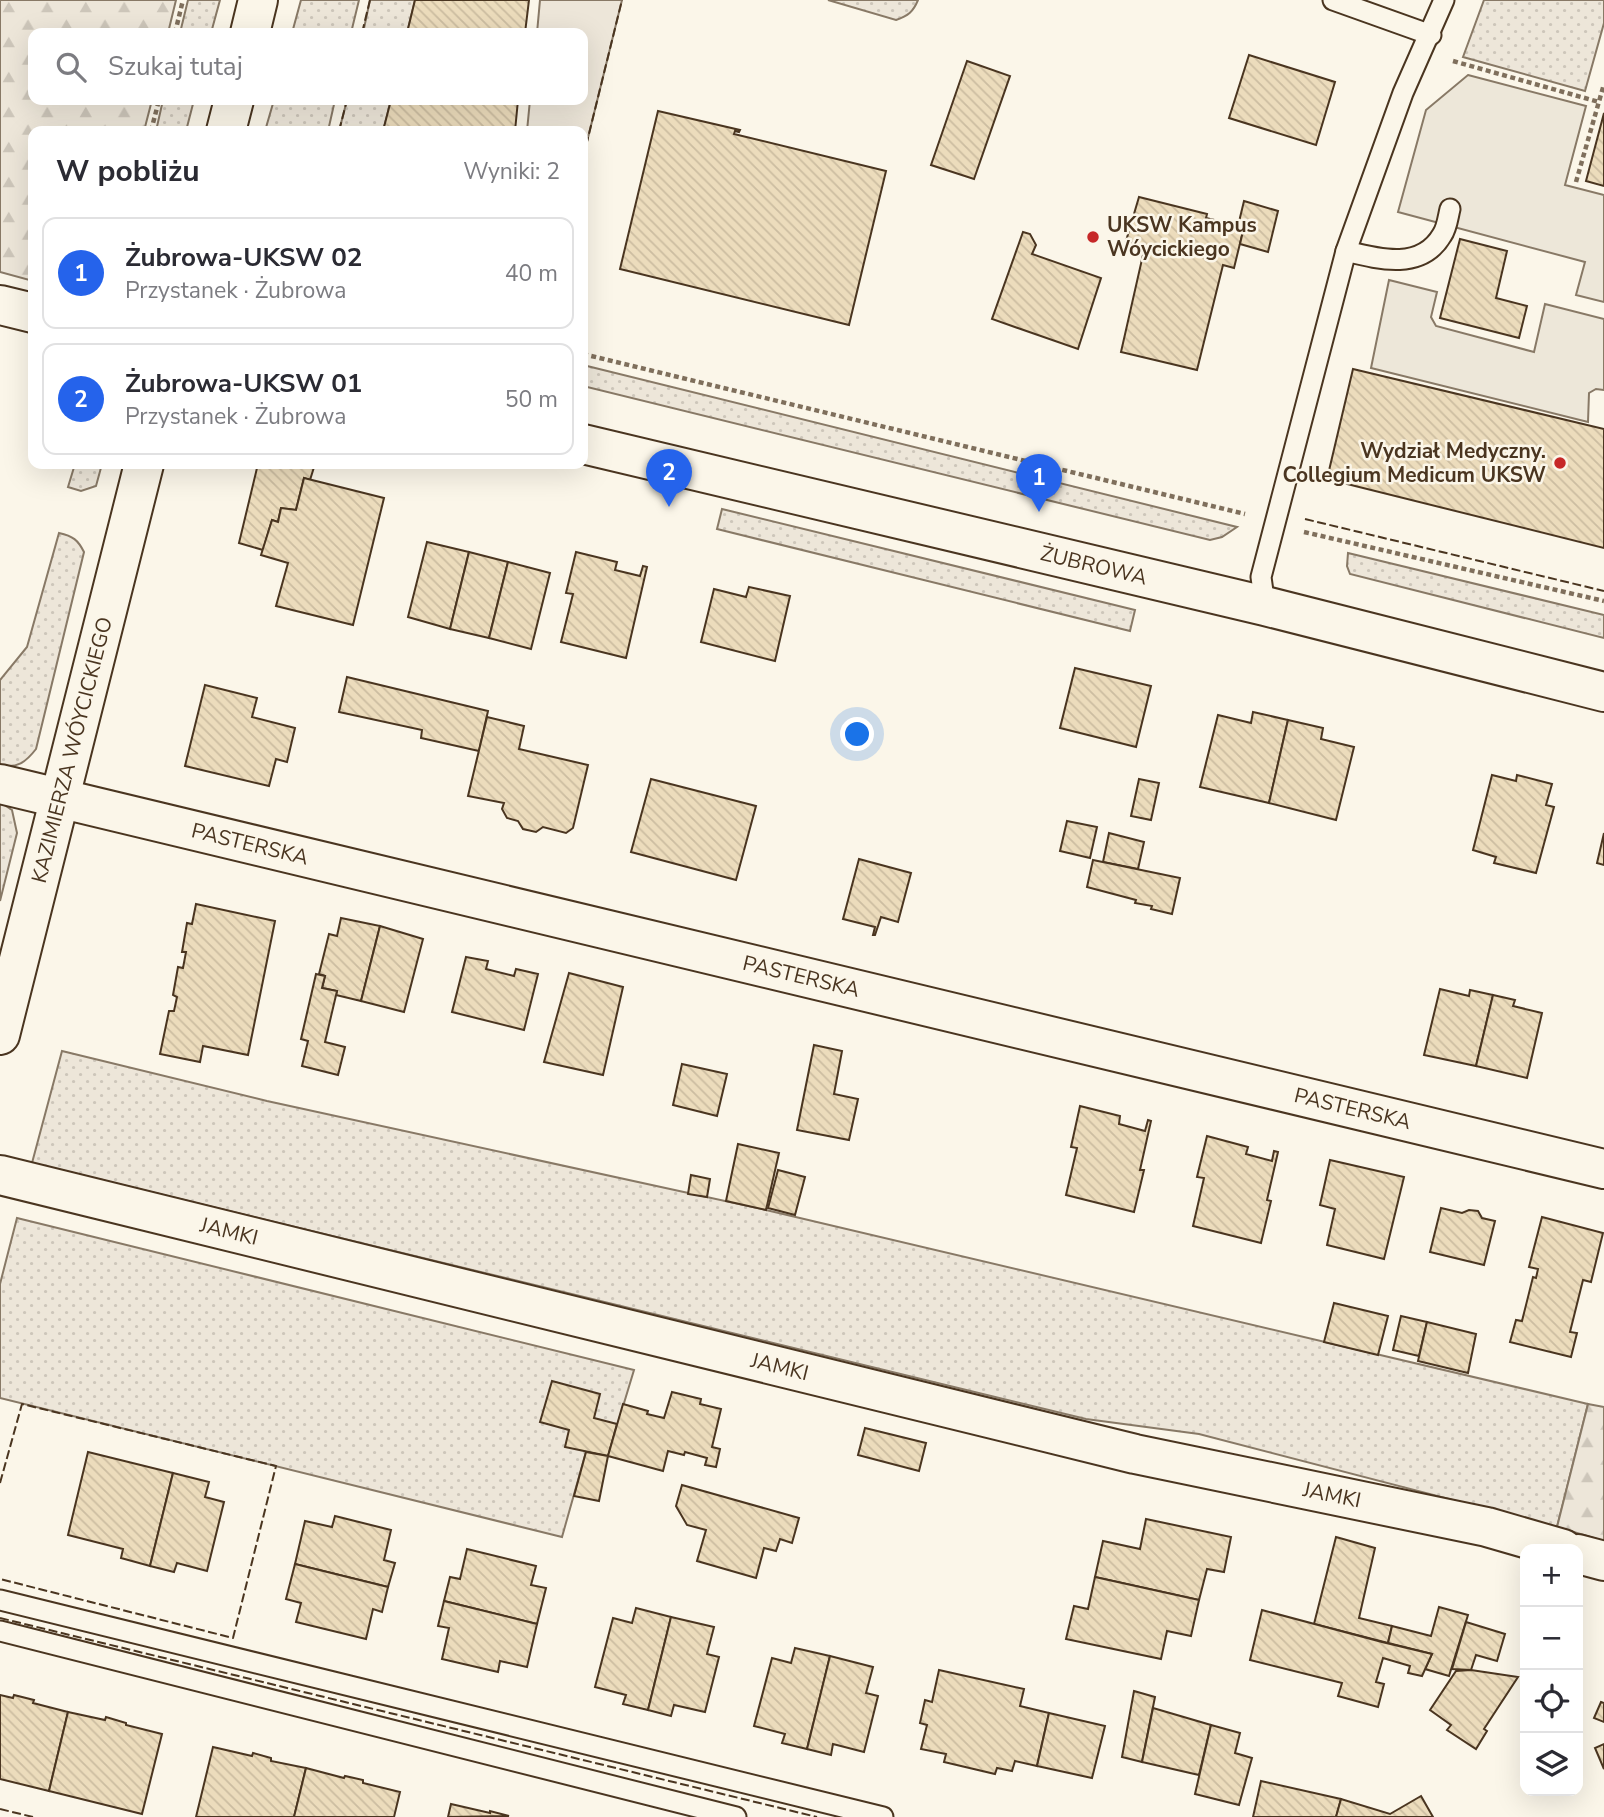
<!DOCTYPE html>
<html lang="pl">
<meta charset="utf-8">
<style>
body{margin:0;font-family:"Nunito Sans",sans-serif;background:#f2f2f3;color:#2b2b33}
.controls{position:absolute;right:21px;bottom:21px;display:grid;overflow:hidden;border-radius:14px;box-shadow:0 7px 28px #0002}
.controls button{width:63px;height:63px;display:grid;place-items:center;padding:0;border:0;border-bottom:2px solid #e1e1e2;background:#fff;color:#2b2b33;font:35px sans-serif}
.you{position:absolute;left:858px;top:735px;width:24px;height:24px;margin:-18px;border:5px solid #fff;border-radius:50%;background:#1a73e8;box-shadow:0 0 0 10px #1a73e833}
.badge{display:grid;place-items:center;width:46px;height:46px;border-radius:50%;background:#2563eb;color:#fff;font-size:23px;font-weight:700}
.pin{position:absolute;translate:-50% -58px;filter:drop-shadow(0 2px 4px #0008)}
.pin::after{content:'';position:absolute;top:37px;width:24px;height:21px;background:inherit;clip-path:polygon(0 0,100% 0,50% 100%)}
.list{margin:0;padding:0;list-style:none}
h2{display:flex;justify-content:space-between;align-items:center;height:91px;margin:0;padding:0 28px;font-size:30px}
h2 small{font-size:23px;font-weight:400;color:#7c7c81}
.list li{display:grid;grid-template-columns:46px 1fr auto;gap:21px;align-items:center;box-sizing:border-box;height:112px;margin:0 14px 14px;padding:0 14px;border:2px solid #e1e1e2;border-radius:14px}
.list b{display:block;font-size:26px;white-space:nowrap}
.list p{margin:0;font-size:23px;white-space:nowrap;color:#7c7c81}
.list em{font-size:23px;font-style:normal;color:#7c7c81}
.icon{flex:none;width:38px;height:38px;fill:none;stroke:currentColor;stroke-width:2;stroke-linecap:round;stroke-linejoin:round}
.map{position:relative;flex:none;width:1604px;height:1817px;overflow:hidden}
.search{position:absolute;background:#fff;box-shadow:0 7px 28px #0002;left:28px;top:28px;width:560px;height:77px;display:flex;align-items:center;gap:18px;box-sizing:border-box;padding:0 24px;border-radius:14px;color:#7c7c81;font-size:26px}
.panel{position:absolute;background:#fff;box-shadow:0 7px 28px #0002;left:28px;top:126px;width:560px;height:343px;border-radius:14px}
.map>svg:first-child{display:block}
</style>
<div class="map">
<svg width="1604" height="1817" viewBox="0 0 1604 1817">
<defs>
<pattern id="grass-dots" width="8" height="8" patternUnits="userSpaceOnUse" patternTransform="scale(1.75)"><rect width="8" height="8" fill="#ede6d9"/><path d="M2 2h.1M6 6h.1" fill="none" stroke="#cdc6ba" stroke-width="1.8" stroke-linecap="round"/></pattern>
<pattern id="forest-firs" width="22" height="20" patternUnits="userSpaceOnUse" patternTransform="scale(1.75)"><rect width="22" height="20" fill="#ede6d9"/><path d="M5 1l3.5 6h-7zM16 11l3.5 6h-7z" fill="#cdc6ba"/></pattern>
<pattern id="building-back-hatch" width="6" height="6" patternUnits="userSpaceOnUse" patternTransform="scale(1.75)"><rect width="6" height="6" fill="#ecdcbc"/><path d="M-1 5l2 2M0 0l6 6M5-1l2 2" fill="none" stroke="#ccbda1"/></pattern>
</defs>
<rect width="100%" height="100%" fill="#fbf6e9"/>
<g fill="url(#grass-dots)" stroke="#887966" stroke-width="2">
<path d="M 188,0 L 220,0 L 211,33 L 180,33 Z"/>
<path d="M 301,0 L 359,0 L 351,33 L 292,33 Z"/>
<path d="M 370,0 L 415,0 L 407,33 L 363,33 Z"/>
<path d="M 828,0 L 918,0 C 913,12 908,16 896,20 Z"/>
<path d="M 1484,0 L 1604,0 L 1604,23 L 1585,91 L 1463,57 Z"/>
<path d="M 163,100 L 194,100 L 186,131 L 156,131 Z"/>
<path d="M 274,100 L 335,100 L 328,131 L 265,131 Z"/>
<path d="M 347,100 L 391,100 L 383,131 L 339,131 Z"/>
<path d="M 583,365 L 1237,527 L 1222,537 L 1210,540 L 583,386 Z"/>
<path d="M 75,464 L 102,464 L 96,486 L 81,491 L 68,487 Z"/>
<path d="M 722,509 L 1135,610 L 1130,631 L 717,529 Z"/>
<path d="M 59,533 C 73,536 78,540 84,552 L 36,749 C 26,762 17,769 0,765 L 0,680 L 27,647 Z"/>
<path d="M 1348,553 L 1604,615 L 1604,638 L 1350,574 L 1347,566 Z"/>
<path d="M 0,802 L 12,810 L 17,833 L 0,901 Z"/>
<path d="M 62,1051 L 267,1101 L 766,1210 L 1588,1404 L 1557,1527 L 1199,1434 L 1086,1419 L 32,1163 Z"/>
<path d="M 17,1218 L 634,1370 L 608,1456 L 586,1452 L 562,1537 L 0,1398 L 0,1284 Z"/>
</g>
<g fill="url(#forest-firs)" stroke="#887966" stroke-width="2">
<path d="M 0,0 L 176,0 L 168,33 L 33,33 L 33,100 L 152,100 L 144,131 L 33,131 L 33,281 L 0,272 Z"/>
<path d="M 1588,1404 L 1604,1407 L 1604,1541 L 1557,1527 Z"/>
</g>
<path fill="#ede6d9" stroke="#887966" stroke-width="2" d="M 540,0 L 622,0 L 583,158 L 583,131 L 527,131 L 530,100 L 583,100 L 583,33 L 537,33 Z"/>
<g fill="#ede7d9" stroke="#887966" stroke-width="2">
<path d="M 1468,75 L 1586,106 L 1565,185 L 1604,195 L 1604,302 L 1576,295 L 1585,262 L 1398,212 L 1426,110 Z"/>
<path d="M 1389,280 L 1437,292 L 1431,317 L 1436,326 L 1534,352 L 1545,304 L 1604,319 L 1604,390 L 1596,389 L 1589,393 L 1588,422 L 1371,368 Z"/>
</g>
<g fill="url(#building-back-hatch)" stroke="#4a3520" stroke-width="2">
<path d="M 415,0 L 529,0 L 525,33 L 407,33 Z"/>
<path d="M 1249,55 L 1335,82 L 1316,145 L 1229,118 Z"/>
<path d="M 967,61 L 1010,76 L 974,179 L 931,165 Z"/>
<path d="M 391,100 L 518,100 L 515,131 L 383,131 Z"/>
<path d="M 658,111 L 740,130 L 739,132 L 735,131 L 734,134 L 886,171 L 849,325 L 620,269 Z"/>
<path d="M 1604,113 L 1604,186 L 1586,181 Z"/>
<path d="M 1139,197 L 1207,214 L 1206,218 L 1244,227 L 1234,268 L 1223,265 L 1197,370 L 1121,352 L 1145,246 L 1126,241 Z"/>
<path d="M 1244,201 L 1278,211 L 1268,252 L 1240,244 L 1244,227 L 1238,226 Z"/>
<path d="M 1023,232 L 1030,234 L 1036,245 L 1032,254 L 1101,278 L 1078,349 L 992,319 Z"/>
<path d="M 1460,239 L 1507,251 L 1496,298 L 1527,306 L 1519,338 L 1440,318 Z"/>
<path d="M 1353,369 L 1604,429 L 1604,548 L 1327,479 Z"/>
<path d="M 264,464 L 315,464 L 310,480 L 304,478 L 296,510 L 281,508 L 278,522 L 272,520 L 263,550 L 239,543 L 257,468 Z"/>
<path d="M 304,478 L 384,498 L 353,625 L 276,606 L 288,563 L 261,555 L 272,520 L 278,522 L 281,508 L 296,510 Z"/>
<path d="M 427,542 L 469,552 L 450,629 L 408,617 Z"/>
<path d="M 469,552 L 508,562 L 489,638 L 450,629 Z"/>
<path d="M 576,552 L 617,562 L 615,570 L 640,576 L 643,566 L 647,567 L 626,658 L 561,642 L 573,594 L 566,593 Z"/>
<path d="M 508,562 L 550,573 L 531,649 L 489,638 Z"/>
<path d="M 749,587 L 790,596 L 775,661 L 701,642 L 714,589 L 746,597 Z"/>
<path d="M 1075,668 L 1151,686 L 1136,747 L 1060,728 Z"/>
<path d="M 347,677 L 488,711 L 479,751 L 421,738 L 422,730 L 339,712 Z"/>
<path d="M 205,685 L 257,698 L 252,717 L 295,728 L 287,762 L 276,759 L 269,786 L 185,766 Z"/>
<path d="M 1253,712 L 1288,720 L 1269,803 L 1200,787 L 1218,715 L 1251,723 Z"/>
<path d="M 487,717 L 524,726 L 519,749 L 588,765 L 573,828 L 566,833 L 543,827 L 536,832 L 523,829 L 518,821 L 507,818 L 502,809 L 504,803 L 468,796 Z"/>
<path d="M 1288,720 L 1323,728 L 1321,739 L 1354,747 L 1336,820 L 1269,803 Z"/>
<path d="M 1492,775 L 1516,781 L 1517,775 L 1552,784 L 1546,805 L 1554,807 L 1536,873 L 1494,863 L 1496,857 L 1473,850 Z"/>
<path d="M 651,779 L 756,806 L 736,880 L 631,852 Z"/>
<path d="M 1139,779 L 1159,783 L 1151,820 L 1131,816 Z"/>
<path d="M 1067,821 L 1097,827 L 1090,858 L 1060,851 Z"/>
<path d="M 1109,833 L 1144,842 L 1138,869 L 1103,862 Z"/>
<path d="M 1604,833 L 1604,865 L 1597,863 Z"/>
<path d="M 859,859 L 911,873 L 898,922 L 881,917 L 875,935 L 873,935 L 875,927 L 843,919 Z"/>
<path d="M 1093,860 L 1180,878 L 1172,914 L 1151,909 L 1152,906 L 1135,903 L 1136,900 L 1087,887 Z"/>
<path d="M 196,904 L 275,921 L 248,1055 L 203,1046 L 200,1062 L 160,1054 L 169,1011 L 174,1011 L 177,997 L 173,995 L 178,967 L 183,968 L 186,952 L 182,952 L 187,923 L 192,924 Z"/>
<path d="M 341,918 L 380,926 L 361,1001 L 336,995 L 337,991 L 322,988 L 325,976 L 319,974 L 329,934 L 337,936 Z"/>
<path d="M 380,926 L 423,939 L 404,1012 L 361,1001 Z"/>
<path d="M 466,957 L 488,961 L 486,969 L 514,976 L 516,969 L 538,974 L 524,1030 L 452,1012 Z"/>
<path d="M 569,973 L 623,987 L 603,1075 L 544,1062 Z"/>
<path d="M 316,974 L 325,976 L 322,988 L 337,991 L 325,1042 L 345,1047 L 338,1075 L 302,1066 L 308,1041 L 301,1039 Z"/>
<path d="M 1440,989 L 1469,996 L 1470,990 L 1493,995 L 1476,1066 L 1424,1055 Z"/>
<path d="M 1493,995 L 1515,1000 L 1513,1006 L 1542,1013 L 1527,1078 L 1476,1066 Z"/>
<path d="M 814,1045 L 842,1051 L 834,1094 L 858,1099 L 849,1140 L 797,1130 Z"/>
<path d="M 682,1064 L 727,1074 L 717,1116 L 673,1105 Z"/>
<path d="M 1080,1106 L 1120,1116 L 1119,1124 L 1145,1131 L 1148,1120 L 1151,1121 L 1140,1170 L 1144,1170 L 1134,1212 L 1066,1195 L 1077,1148 L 1071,1147 Z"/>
<path d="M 1207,1136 L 1248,1147 L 1246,1154 L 1272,1161 L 1274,1151 L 1278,1152 L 1267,1200 L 1271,1201 L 1261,1243 L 1193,1226 L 1204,1178 L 1197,1177 Z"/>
<path d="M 738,1144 L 779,1153 L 766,1210 L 726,1201 Z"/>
<path d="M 1330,1160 L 1404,1177 L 1384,1259 L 1327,1245 L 1335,1209 L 1320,1205 Z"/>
<path d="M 778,1170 L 805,1177 L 795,1215 L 768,1208 Z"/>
<path d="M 691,1175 L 710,1179 L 707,1197 L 688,1194 Z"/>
<path d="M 1441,1208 L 1462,1213 L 1469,1210 L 1478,1211 L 1482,1218 L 1495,1221 L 1484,1265 L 1430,1252 Z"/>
<path d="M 1542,1217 L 1603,1233 L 1591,1282 L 1583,1280 L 1570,1332 L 1577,1333 L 1571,1357 L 1510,1342 L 1516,1320 L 1522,1321 L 1533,1277 L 1536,1278 L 1538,1269 L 1529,1267 Z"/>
<path d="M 1334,1303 L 1388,1316 L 1378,1355 L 1324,1342 Z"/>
<path d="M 1401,1316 L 1427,1322 L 1419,1356 L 1393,1350 Z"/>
<path d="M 1427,1322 L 1476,1334 L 1468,1373 L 1418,1361 Z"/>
<path d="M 552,1381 L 600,1394 L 594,1418 L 617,1424 L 608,1456 L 565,1447 L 569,1430 L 540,1422 Z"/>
<path d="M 672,1392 L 701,1399 L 700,1404 L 721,1409 L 712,1447 L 720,1449 L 716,1467 L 705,1465 L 707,1458 L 685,1452 L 684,1455 L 668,1451 L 663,1471 L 608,1456 L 623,1404 L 648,1411 L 647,1414 L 664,1418 Z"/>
<path d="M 865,1428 L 926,1443 L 919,1471 L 858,1455 Z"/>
<path d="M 88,1452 L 173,1473 L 150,1566 L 121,1558 L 123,1549 L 68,1535 Z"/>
<path d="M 586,1452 L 608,1456 L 599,1501 L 574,1496 Z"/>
<path d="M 173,1473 L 209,1482 L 205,1497 L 224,1502 L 207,1571 L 177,1563 L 174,1572 L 150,1566 Z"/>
<path d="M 682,1485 L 799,1518 L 792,1543 L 780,1539 L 776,1551 L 764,1548 L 756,1578 L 697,1561 L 706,1530 L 687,1525 L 676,1506 Z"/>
<path d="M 335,1516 L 391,1530 L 384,1560 L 395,1563 L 388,1587 L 295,1564 L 305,1521 L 332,1527 Z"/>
<path d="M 1146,1519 L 1231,1537 L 1224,1572 L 1207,1569 L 1199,1600 L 1095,1577 L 1103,1541 L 1140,1549 Z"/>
<path d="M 1336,1537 L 1375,1548 L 1359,1618 L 1392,1626 L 1388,1643 L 1314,1624 Z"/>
<path d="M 467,1549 L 536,1566 L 531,1585 L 546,1588 L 537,1624 L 444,1601 L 450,1577 L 460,1579 Z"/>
<path d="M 295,1564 L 388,1587 L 382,1612 L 373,1609 L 366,1639 L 296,1622 L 301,1603 L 286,1599 Z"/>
<path d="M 1095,1577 L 1199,1600 L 1191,1636 L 1167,1631 L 1161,1659 L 1066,1639 L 1074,1606 L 1088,1609 Z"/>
<path d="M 444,1601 L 537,1624 L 527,1667 L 500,1661 L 498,1672 L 442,1659 L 449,1628 L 438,1626 Z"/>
<path d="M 1439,1607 L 1468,1615 L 1449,1676 L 1425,1669 L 1432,1654 L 1388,1643 L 1392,1626 L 1431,1636 Z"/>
<path d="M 636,1608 L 671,1617 L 648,1710 L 623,1704 L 626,1695 L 595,1687 L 613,1618 L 632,1623 Z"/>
<path d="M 1262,1610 L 1382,1642 L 1432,1654 L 1422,1676 L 1408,1673 L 1410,1666 L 1383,1658 L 1376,1682 L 1384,1684 L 1378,1707 L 1338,1696 L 1342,1683 L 1250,1660 Z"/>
<path d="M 671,1617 L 714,1627 L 707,1654 L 719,1657 L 705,1712 L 674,1705 L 671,1716 L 648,1710 Z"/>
<path d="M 1466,1622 L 1505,1634 L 1497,1661 L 1476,1655 L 1471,1670 L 1452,1669 Z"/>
<path d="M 795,1648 L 830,1656 L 807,1749 L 782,1743 L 785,1734 L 754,1726 L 772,1658 L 791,1663 Z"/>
<path d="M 830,1656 L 873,1667 L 866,1693 L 878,1696 L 864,1752 L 833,1744 L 831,1755 L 807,1749 Z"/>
<path d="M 939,1670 L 1024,1689 L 1020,1706 L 1049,1713 L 1037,1766 L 1015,1761 L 1012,1771 L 997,1768 L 995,1774 L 944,1762 L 946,1754 L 921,1749 L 927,1725 L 920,1723 L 925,1700 L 932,1702 Z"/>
<path d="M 1471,1670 L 1518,1677 L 1484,1729 L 1487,1731 L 1476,1749 L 1447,1730 L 1451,1725 L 1430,1710 L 1456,1671 Z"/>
<path d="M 1134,1691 L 1155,1697 L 1142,1762 L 1122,1757 Z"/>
<path d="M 0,1695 L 13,1698 L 14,1695 L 34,1700 L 33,1703 L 68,1712 L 49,1791 L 0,1779 Z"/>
<path d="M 1601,1702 L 1604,1703 L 1604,1722 L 1594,1718 Z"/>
<path d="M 1153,1708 L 1211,1725 L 1199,1775 L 1142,1762 Z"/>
<path d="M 68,1712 L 105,1720 L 106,1717 L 126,1723 L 126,1725 L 162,1734 L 142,1814 L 49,1791 Z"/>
<path d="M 1049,1713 L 1105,1726 L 1092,1778 L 1037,1766 Z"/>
<path d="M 1211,1725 L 1240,1733 L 1235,1753 L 1252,1758 L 1239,1805 L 1195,1794 Z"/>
<path d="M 1604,1744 L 1604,1769 L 1595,1748 Z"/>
<path d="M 213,1747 L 252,1756 L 253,1753 L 271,1758 L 271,1761 L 306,1768 L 294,1817 L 196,1817 Z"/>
<path d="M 306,1768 L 344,1778 L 345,1776 L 363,1780 L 363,1783 L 400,1792 L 394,1817 L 294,1817 Z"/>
<path d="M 1261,1781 L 1341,1799 L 1336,1817 L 1253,1817 Z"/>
<path d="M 1421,1796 L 1433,1817 L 1336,1817 L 1341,1799 L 1390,1814 Z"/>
<path d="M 451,1804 L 490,1813 L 490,1811 L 509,1816 L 448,1817 Z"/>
</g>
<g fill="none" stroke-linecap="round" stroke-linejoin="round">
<defs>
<g id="lane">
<path d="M 1333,0 L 1431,35"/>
<path d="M 1346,251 C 1378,259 1421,271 1442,235 C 1447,228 1448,217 1450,209"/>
<path d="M 1265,606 L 1261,577 L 1346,251 L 1403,93 L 1444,0"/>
<path d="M 0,1600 L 883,1817"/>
<path d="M 0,1631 L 736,1817"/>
</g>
<g id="street">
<path d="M 0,305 L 33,313"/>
<path id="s1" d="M 0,784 L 1604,1169"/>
<path id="s2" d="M 0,1175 L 1135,1454 L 1487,1527 L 1563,1549"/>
<path d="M 1578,1554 L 1604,1561"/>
</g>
<g id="secondary">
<path d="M 250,33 L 258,0"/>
<path d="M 226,131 L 234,100"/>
<path id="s3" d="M 583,444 L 1265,606 L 1604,692"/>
<path id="s4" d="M 0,1035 L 144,464"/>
</g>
</defs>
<use href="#lane" stroke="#4a3520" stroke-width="23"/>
<use href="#street" stroke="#4a3520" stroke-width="42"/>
<use href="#secondary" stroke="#4a3520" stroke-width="42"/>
<g stroke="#7f6f5c" stroke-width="4.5" stroke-dasharray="5 3.5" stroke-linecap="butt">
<path d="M 175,33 L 183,0"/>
<path d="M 1453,61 L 1599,102"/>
<path d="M 151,131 L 159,100"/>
<path d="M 1576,182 L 1604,84"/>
<path d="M 583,354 L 1245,514"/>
<path d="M 1304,532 L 1604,601"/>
</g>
<use href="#lane" stroke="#fbf6e9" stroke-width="19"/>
<use href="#street" stroke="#fbf6e9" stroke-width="38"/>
<use href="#secondary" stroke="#fbf6e9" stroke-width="38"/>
<g stroke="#4a3520" stroke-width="2" stroke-dasharray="9 3.5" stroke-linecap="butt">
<path d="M 362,33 L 370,0"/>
<path d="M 339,131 L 347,100"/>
<path d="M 583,158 L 622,0"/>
<path d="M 1305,519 L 1604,591"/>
<path d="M 0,1483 L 22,1404 L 276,1466 L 233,1638 L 0,1579"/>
<path d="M 0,1618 L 817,1817"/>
<path d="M 0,1809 L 33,1817"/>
</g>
</g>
<g fill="#c62828" stroke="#fbf6e9" stroke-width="2.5">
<circle cx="1093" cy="237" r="7"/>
<circle cx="1560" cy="463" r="7"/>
</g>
<g text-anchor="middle" stroke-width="5" stroke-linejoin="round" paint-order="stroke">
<g font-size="21" font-weight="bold" fill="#4a3520" stroke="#fbf6e9" text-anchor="start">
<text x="1107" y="232">UKSW Kampus<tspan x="1107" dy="24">Wóycickiego</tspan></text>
<text x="1546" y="458" text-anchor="end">Wydział Medyczny.<tspan x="1546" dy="24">Collegium Medicum UKSW</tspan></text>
</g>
<g font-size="21" fill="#4a3520" stroke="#fbf6e9">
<text dy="7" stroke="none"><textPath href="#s3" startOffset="525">ŻUBROWA</textPath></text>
<text dy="7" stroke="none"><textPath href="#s4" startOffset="294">KAZIMIERZA WÓYCICKIEGO</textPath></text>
<text dy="7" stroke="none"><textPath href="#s1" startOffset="257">PASTERSKA</textPath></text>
<text dy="7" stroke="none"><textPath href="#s1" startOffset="824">PASTERSKA</textPath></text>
<text dy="7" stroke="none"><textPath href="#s1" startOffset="1391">PASTERSKA</textPath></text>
<text dy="7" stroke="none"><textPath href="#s2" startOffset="236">JAMKI</textPath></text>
<text dy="7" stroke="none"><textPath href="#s2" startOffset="803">JAMKI</textPath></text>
<text dy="7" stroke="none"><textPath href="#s2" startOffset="1370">JAMKI</textPath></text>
</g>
</g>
</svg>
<div class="controls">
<button>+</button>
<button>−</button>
<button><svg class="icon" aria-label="locate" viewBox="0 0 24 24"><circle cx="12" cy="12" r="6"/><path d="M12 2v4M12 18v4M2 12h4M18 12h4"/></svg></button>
<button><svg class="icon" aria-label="layers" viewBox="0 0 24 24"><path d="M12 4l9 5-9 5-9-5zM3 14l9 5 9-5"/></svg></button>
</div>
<div class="you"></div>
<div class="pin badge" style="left:1039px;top:512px">1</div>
<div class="pin badge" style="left:669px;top:507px">2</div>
<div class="search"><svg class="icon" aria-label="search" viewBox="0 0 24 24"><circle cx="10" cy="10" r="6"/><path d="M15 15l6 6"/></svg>Szukaj tutaj</div>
<section class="panel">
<h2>W pobliżu<small>Wyniki: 2</small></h2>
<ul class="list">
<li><span class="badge">1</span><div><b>Żubrowa-UKSW 02</b><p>Przystanek · Żubrowa</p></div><em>40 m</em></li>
<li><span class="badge">2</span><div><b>Żubrowa-UKSW 01</b><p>Przystanek · Żubrowa</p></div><em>50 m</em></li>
</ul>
</section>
</div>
